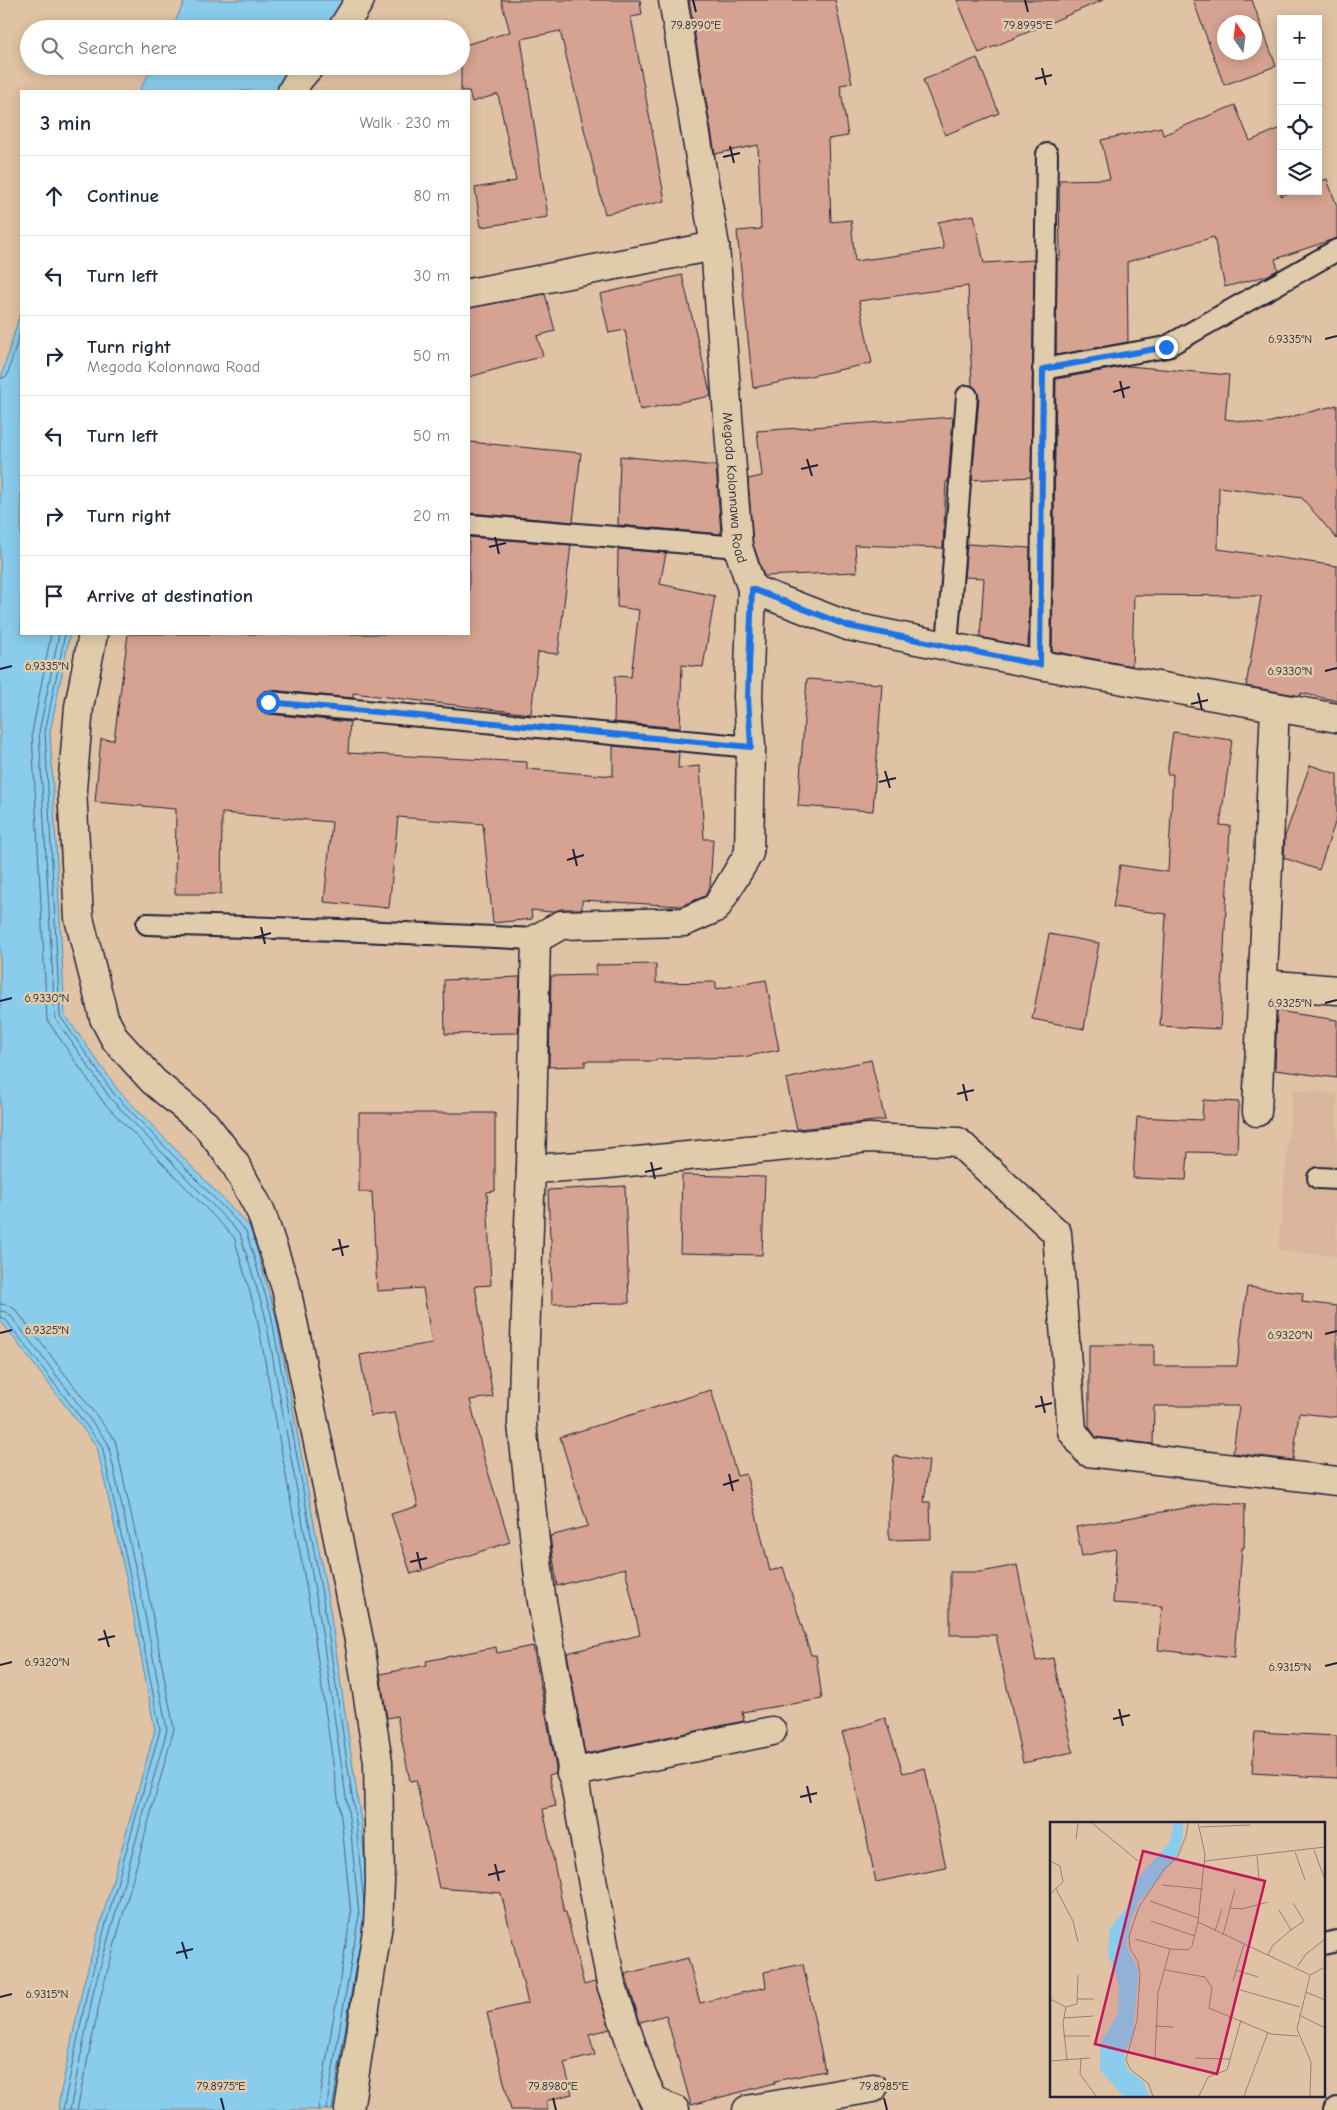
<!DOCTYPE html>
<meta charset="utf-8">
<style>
body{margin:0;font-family:"Comic Neue",sans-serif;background:#f6f6f7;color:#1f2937}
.controls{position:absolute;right:15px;top:15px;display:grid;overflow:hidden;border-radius:0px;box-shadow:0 2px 12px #0003}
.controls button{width:45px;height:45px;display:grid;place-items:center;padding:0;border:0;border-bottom:1px solid #e0e1e3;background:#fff;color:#1f2937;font:25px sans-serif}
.compass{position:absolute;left:1217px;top:15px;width:45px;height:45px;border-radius:50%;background:#fff;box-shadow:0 2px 12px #0003;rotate:346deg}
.stop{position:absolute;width:15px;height:15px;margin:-11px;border:4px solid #1a73e8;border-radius:50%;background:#fff}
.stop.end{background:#1a73e8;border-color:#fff;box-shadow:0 1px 5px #0008}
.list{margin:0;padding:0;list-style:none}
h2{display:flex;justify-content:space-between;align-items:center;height:65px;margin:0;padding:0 20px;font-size:21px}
h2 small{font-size:16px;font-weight:400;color:#747a83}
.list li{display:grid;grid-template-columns:32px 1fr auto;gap:15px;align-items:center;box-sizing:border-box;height:80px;padding:0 20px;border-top:1px solid #e0e1e3}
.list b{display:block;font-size:19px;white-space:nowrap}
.list p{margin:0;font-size:16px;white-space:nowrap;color:#747a83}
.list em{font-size:16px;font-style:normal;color:#747a83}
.icon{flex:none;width:28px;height:28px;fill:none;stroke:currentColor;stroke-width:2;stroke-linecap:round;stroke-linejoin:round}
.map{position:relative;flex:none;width:1337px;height:2110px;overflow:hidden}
.search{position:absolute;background:#fff;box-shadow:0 2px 12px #0003;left:20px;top:20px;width:450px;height:55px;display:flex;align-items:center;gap:12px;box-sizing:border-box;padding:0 18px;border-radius:28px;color:#747a83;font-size:19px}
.panel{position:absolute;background:#fff;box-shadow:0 2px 12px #0003;left:20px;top:90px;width:450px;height:545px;border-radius:0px}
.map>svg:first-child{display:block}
</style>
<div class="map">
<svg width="1337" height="2110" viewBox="0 0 1337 2110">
<rect width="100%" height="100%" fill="#e0c2a4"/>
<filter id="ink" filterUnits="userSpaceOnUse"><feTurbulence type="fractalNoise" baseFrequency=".02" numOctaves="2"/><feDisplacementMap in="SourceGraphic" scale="10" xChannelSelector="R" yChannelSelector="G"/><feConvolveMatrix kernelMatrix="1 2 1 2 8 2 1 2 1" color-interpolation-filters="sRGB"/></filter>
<g filter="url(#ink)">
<path fill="#d9b59c" d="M 1293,1090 L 1337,1094 L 1337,1256 L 1278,1251 Z"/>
<g fill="#8acceb" stroke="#6088a5">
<path d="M 185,0 L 345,0 L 339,16 L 325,29 L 172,29 Z"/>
<path d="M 153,66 L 296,66 L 282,91 L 139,91 Z"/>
<path d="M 21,311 L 21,634 L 70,634 L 50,732 L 65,1015 L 118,1090 L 250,1227 L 275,1313 L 330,1610 L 361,1822 L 370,1915 L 337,2110 L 59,2110 L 58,2106 L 83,1986 L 155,1730 L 129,1591 L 97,1447 L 0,1320 L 0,381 Z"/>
</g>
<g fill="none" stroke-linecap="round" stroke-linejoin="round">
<g stroke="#4c6681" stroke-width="1">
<path d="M 0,379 L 7,376 L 21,329"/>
<path d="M 51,634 L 32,733 L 47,1020 L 104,1103 L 234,1237 L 257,1317 L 311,1613 L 342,1825 L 351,1914 L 318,2110"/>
<path d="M 59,634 L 39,732 L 55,1018 L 110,1098 L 240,1234 L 265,1315 L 319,1612 L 350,1824 L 359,1915 L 326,2110"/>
<path d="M 65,634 L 45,732 L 60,1016 L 114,1094 L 246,1231 L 271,1314 L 325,1611 L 356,1823 L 364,1905"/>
<path d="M 0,1304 L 8,1305 L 16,1310 L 115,1440 L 147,1587 L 174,1729 L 102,1991 L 77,2110"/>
<path d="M 0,1311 L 6,1312 L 11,1316 L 108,1443 L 140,1589 L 167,1730 L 94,1989 L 70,2110"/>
<path d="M 0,1317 L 6,1320 L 102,1446 L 133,1590 L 160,1730 L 88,1988 L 63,2110"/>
<path d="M 332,2110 L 357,1958"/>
</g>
</g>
<g fill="#d6a291" stroke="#22223b" fill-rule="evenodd">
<path d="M 501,0 L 640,0 L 642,15 L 631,17 L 665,201 L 605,214 L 560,31 L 521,39 L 548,217 L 481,227 L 475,188 L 516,181 L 498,94 L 472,102 L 469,91 L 461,91 L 461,46 L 510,32 Z"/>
<path d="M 689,0 L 835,0 L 852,83 L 840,85 L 848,136 L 828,139 L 831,222 L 851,220 L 855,261 L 944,249 L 938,222 L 974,215 L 984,263 L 1034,260 L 1031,477 L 972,480 L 979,397 L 977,390 L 972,386 L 968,286 L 859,301 L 872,363 L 753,388 L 737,231 L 761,229 L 758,145 L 715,154 Z"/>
<path d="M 957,0 L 1103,0 L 979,53 Z"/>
<path d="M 1193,0 L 1252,0 L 1276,66 L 1224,85 ZM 1224,22 L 1254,22 L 1254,52 L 1224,52 Z"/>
<path d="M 977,58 L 999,113 L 945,135 L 923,80 Z"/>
<path d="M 1235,105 L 1250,141 L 1281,128 L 1281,196 L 1293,191 L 1318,191 L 1318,182 L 1327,179 L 1337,206 L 1337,238 L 1275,259 L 1278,270 L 1266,276 L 1225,287 L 1214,237 L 1127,262 L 1128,342 L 1056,355 L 1057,259 L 1060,259 L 1059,180 L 1110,179 L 1101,140 L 1161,127 L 1163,135 Z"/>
<path d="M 682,275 L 711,396 L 640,410 L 625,330 L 609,333 L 600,294 Z"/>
<path d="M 545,294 L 555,331 L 537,336 L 543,356 L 469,377 L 469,308 Z"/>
<path d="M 1128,366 L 1229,375 L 1225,419 L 1263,424 L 1337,405 L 1337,539 L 1302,498 L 1219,487 L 1218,549 L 1337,566 L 1337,701 L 1301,693 L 1301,696 L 1246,686 L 1261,596 L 1134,595 L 1132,666 L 1052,651 L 1056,379 Z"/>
<path d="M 953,417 L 948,482 L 946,482 L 943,548 L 855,545 L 857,572 L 764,576 L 753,544 L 748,479 L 762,476 L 757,431 Z"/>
<path d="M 469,442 L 581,453 L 573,522 L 469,513 Z"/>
<path d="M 620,456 L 716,466 L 721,534 L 618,525 Z"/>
<path d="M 469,537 L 571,545 L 558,654 L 538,652 L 531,714 L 353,693 L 353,698 L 270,690 L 264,691 L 259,696 L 257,701 L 258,707 L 268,714 L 350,722 L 348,753 L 527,762 L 527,769 L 613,776 L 613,746 L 679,752 L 678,768 L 700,766 L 704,839 L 713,839 L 710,887 L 705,896 L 681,906 L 582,900 L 582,909 L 561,909 L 552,912 L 531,910 L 532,919 L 493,923 L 483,824 L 398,817 L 389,908 L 324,902 L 332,822 L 222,813 L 221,894 L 175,894 L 176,809 L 95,802 L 101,739 L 114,740 L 128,634 L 469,634 Z"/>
<path d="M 967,544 L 1030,548 L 1028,647 L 980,637 L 984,578 L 964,577 Z"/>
<path d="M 618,549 L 666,553 L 660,584 L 715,596 L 703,667 L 682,665 L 680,728 L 614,722 L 615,676 L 631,677 L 639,610 L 617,607 Z"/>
<path d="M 807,679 L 882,684 L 873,811 L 798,806 Z"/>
<path d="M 1173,732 L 1232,740 L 1220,825 L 1230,826 L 1220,1029 L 1160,1026 L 1166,914 L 1113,907 L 1120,865 L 1168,872 L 1173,774 L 1167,774 Z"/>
<path d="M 1310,765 L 1337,774 L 1337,817 L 1319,870 L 1284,858 L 1285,836 Z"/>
<path d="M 1049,934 L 1099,943 L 1084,1029 L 1032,1019 Z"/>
<path d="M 656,964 L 656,983 L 716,982 L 716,989 L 766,980 L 779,1050 L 743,1057 L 656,1059 L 656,1061 L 585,1061 L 585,1066 L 549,1067 L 551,976 L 596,975 L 596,965 Z"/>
<path d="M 520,977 L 518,1033 L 445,1034 L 444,980 Z"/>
<path d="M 1277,1011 L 1337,1020 L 1337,1078 L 1275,1070 Z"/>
<path d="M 871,1060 L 885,1120 L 797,1129 L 786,1079 Z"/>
<path d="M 1203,1100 L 1239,1102 L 1237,1153 L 1188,1152 L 1186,1180 L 1133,1178 L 1137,1117 L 1202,1120 Z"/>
<path d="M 359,1113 L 495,1113 L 495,1191 L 487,1192 L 491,1285 L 475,1286 L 493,1397 L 470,1400 L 485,1462 L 510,1542 L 411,1574 L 391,1514 L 418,1506 L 395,1413 L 370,1416 L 360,1355 L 432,1343 L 423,1288 L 377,1291 L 372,1192 L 359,1192 Z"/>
<path d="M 682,1175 L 765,1177 L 762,1255 L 680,1253 Z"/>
<path d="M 625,1186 L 629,1303 L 552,1304 L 551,1238 L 550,1238 L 548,1190 Z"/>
<path d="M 1247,1287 L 1303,1293 L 1302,1302 L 1337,1306 L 1337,1417 L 1299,1413 L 1293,1460 L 1233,1453 L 1239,1406 L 1154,1406 L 1153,1444 L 1096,1437 L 1089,1427 L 1089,1345 L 1154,1345 L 1154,1366 L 1237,1366 Z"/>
<path d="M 711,1390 L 737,1476 L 746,1474 L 770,1571 L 783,1567 L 811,1655 L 816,1655 L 822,1699 L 742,1712 L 744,1721 L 585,1754 L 567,1653 L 640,1635 L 625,1568 L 557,1586 L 550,1536 L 588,1526 L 560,1437 Z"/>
<path d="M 894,1456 L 929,1461 L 924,1502 L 930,1502 L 931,1539 L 889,1540 L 889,1501 Z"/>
<path d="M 1213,1503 L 1245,1504 L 1244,1548 L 1242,1548 L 1234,1658 L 1158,1650 L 1162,1606 L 1113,1603 L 1116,1549 L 1082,1556 L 1076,1527 Z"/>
<path d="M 1017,1565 L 1036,1661 L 1053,1658 L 1073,1752 L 1023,1763 L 996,1635 L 950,1635 L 950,1572 L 981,1572 Z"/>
<path d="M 533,1646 L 556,1768 L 556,1773 L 549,1775 L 556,1806 L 543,1809 L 564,1912 L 566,1912 L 584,1985 L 595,1982 L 610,2029 L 589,2034 L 595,2055 L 564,2063 L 572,2094 L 546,2101 L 548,2110 L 511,2110 L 487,2013 L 528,2003 L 501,1893 L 439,1888 L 416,1780 L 410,1781 L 397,1716 L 387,1718 L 380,1674 L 427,1665 L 426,1661 L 496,1647 L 497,1653 Z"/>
<path d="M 885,1718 L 903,1773 L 925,1768 L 946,1868 L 876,1882 L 849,1755 L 842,1733 Z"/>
<path d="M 1255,1732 L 1337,1736 L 1337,1778 L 1252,1773 Z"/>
<path d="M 688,1958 L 700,2003 L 766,1987 L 764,1972 L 803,1964 L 825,2071 L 775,2081 L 775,2083 L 691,2105 L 666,2015 L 640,2022 L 625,1974 Z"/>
</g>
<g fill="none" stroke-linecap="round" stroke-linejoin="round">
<defs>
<g id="lane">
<path d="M 1043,369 L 1166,347 L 1337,250"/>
<path d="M 469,525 L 738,547"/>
<path d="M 947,645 L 967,396"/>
<path d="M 1040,665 L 1047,154"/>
<path d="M 269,702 L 751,747"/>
<path d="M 147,924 L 339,930 L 536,939"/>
<path d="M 1318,1178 L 1337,1179"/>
<path d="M 1323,1944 L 1337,1941"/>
<path d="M 1334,2110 L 1337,2108"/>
</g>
<g id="street">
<path id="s1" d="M 673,0 L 715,246 L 738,547 L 752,589 L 848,626 L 1040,665 L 1337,718"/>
<path d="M 342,29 L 360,0"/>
<path d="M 292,91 L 299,79 L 310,66"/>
<path d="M 469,293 L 715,246"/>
<path d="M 93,634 L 79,707 L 72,789 L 79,918 L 104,1018 L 115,1039 L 153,1081 L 205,1124 L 234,1162 L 261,1212 L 286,1288 L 360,1645 L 378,1762 L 380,1882 L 378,1924 L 349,2110"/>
<path d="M 1263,984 L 1337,990"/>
<path d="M 1257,1112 L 1275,707"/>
<path d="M 531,1169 L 597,1165 L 869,1138 L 958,1142 L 1057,1233 L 1072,1431 L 1088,1452 L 1337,1481"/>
<path d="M 571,1773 L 772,1731"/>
<path d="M 675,2110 L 654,2101 L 642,2076 L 611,1984 L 541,1596 L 522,1424 L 531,1169 L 536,939 L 561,925 L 684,922 L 716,908 L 749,853 L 751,747 L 748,697 L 752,589"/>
<path d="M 747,2110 L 873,2088"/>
</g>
</defs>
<use href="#lane" stroke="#22223b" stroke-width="24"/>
<use href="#street" stroke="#22223b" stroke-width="31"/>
<use href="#lane" stroke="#e0ccaa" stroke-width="20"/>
<use href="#street" stroke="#e0ccaa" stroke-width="28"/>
</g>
</g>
<g fill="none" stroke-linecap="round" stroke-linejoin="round" filter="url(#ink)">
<path stroke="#1a73e8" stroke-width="6" d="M 268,702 L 751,747 L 748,697 L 752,589 L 848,626 L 1040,665 L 1043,369 L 1166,347"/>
</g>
<path fill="none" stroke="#22223b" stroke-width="2" d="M 693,0 L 696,12M 1025,0 L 1028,12M 1042,68 L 1046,85M 1035,79 L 1052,75M 730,146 L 734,163M 723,157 L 740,153M 1325,339 L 1337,336M 1120,381 L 1124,398M 1113,392 L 1130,387M 807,459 L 812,476M 801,469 L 818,465M 495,537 L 499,554M 489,547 L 506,543M 0,669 L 12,666M 1325,671 L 1337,668M 1198,693 L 1202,710M 1191,704 L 1208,700M 885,771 L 890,788M 879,782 L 896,778M 573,849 L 577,866M 567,860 L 584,855M 261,927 L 265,944M 254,938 L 271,933M 0,1001 L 12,998M 1325,1003 L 1337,1000M 963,1084 L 967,1101M 957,1094 L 974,1090M 651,1162 L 655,1179M 645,1172 L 662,1168M 339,1239 L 343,1256M 332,1250 L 349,1246M 0,1333 L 12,1330M 1325,1334 L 1337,1331M 1041,1396 L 1045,1413M 1035,1407 L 1052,1403M 729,1474 L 733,1491M 723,1485 L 739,1480M 417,1552 L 421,1569M 410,1562 L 427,1558M 104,1630 L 109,1647M 98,1640 L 115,1636M 0,1665 L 12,1662M 1325,1666 L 1337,1663M 1119,1709 L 1123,1726M 1113,1719 L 1130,1715M 807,1786 L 811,1803M 800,1797 L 817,1793M 495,1864 L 499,1881M 488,1875 L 505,1871M 182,1942 L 187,1959M 176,1953 L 193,1949M 0,1997 L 12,1994M 221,2098 L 224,2110M 553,2098 L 556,2110M 884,2098 L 887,2110"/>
<g text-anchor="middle" stroke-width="5" stroke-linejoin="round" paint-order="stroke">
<g font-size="14" fill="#22223b" stroke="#e0ccaa">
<text dy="5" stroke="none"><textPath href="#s1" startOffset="492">Megoda Kolonnawa Road</textPath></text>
</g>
</g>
<g transform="translate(1050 1822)">
<rect width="275" height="275" fill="#e0c2a4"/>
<path d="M 124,1 L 133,1 L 133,16 L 127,33 L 88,82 L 81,97 L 76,123 L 88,147 L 88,155 L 83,212 L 74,233 L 77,247 L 93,259 L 99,274 L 73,274 L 50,248 L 50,223 L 68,191 L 69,163 L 58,131 L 60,106 L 76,87 L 88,56 L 119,21 Z" fill="#8acceb"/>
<path fill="none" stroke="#94827a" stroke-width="1" d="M 42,1 L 88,39M 148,1 L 155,32 L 148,100 L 260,153 L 247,207 L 261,240 L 260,274M 150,5 L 200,3M 26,17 L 28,1M 264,28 L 275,58M 245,30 L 255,58M 207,34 L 209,56M 0,39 L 10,44 L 13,60 L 0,72M 155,39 L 275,25M 112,63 L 153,67M 6,67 L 23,99 L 28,120M 100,79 L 148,96M 180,86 L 192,87 L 218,80M 229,88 L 241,108 L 254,99 L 243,81M 101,99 L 145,114M 165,109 L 172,87M 173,113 L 185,67M 85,117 L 120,127M 218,133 L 223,123 L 241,108M 247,145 L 256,132 L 275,117M 115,148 L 155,155 L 162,166 L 159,186 L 221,212 L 248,214M 186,148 L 208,155M 260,153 L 275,145M 183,159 L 194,122M 187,167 L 250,185M 256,170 L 275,178M 0,177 L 16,185 L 13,201 L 17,238M 27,177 L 44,177M 16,185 L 27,182 L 28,153M 249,193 L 275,206M 14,196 L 44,194M 105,204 L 124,205M 13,214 L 40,214M 31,236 L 30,252 L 46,274M 145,236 L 180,237M 0,239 L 40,236M 125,240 L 105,236 L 108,171 L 120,127 L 138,128 L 142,124 L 148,100M 103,274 L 98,261 L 80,247 L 76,237 L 87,199 L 90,153 L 88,140 L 80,126 L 79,114 L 89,85 L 115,46 L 127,36 L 136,14 L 138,1M 149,274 L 158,255 L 177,248 L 191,198M 194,274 L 218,210"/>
<path fill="#c2185b" fill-opacity="0.15" stroke="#c2185b" stroke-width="2.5" d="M 93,29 L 215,59 L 167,252 L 45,222 Z"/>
<rect width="275" height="275" fill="none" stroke="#22223b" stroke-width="2.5"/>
</g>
<g font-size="12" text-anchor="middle" fill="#22223b" stroke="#e0ccaa" stroke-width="5" stroke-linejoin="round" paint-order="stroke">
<text x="696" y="29">79.8990°E</text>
<text x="1028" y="29">79.8995°E</text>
<text x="1290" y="343">6.9335°N</text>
<text x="47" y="670">6.9335°N</text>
<text x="1290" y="675">6.9330°N</text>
<text x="47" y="1002">6.9330°N</text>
<text x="1290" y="1007">6.9325°N</text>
<text x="47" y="1334">6.9325°N</text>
<text x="1290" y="1339">6.9320°N</text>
<text x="47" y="1666">6.9320°N</text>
<text x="1290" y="1671">6.9315°N</text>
<text x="47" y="1998">6.9315°N</text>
<text x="221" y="2090">79.8975°E</text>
<text x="553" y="2090">79.8980°E</text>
<text x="884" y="2090">79.8985°E</text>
</g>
</svg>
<div class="controls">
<button>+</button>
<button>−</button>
<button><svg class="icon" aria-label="locate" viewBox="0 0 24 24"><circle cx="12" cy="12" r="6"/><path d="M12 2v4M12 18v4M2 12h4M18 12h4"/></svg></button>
<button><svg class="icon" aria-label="layers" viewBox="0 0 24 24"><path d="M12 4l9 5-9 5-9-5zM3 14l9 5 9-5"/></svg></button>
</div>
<svg class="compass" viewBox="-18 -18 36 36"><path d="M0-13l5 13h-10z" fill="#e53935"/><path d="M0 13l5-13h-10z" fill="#747a83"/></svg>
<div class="stop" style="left:268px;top:702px"></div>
<div class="stop end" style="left:1166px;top:347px"></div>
<div class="search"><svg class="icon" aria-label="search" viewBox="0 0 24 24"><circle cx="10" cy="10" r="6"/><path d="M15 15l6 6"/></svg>Search here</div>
<section class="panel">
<h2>3 min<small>Walk · 230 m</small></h2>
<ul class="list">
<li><svg class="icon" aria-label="ahead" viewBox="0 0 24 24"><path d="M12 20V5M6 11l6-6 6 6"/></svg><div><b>Continue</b></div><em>80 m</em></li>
<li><svg class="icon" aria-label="left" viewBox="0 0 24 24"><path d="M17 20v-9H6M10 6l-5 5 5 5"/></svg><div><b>Turn left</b></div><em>30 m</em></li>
<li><svg class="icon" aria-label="right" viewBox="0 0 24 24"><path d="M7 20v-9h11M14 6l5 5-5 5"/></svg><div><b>Turn right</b><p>Megoda Kolonnawa Road</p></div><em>50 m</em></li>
<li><svg class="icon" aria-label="left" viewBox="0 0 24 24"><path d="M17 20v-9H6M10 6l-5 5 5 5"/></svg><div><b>Turn left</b></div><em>50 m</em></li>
<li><svg class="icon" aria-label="right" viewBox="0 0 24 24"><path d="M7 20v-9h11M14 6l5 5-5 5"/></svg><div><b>Turn right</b></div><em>20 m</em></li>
<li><svg class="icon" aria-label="arrive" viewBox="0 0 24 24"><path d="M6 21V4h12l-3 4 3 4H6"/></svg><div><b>Arrive at destination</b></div></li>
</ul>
</section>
</div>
